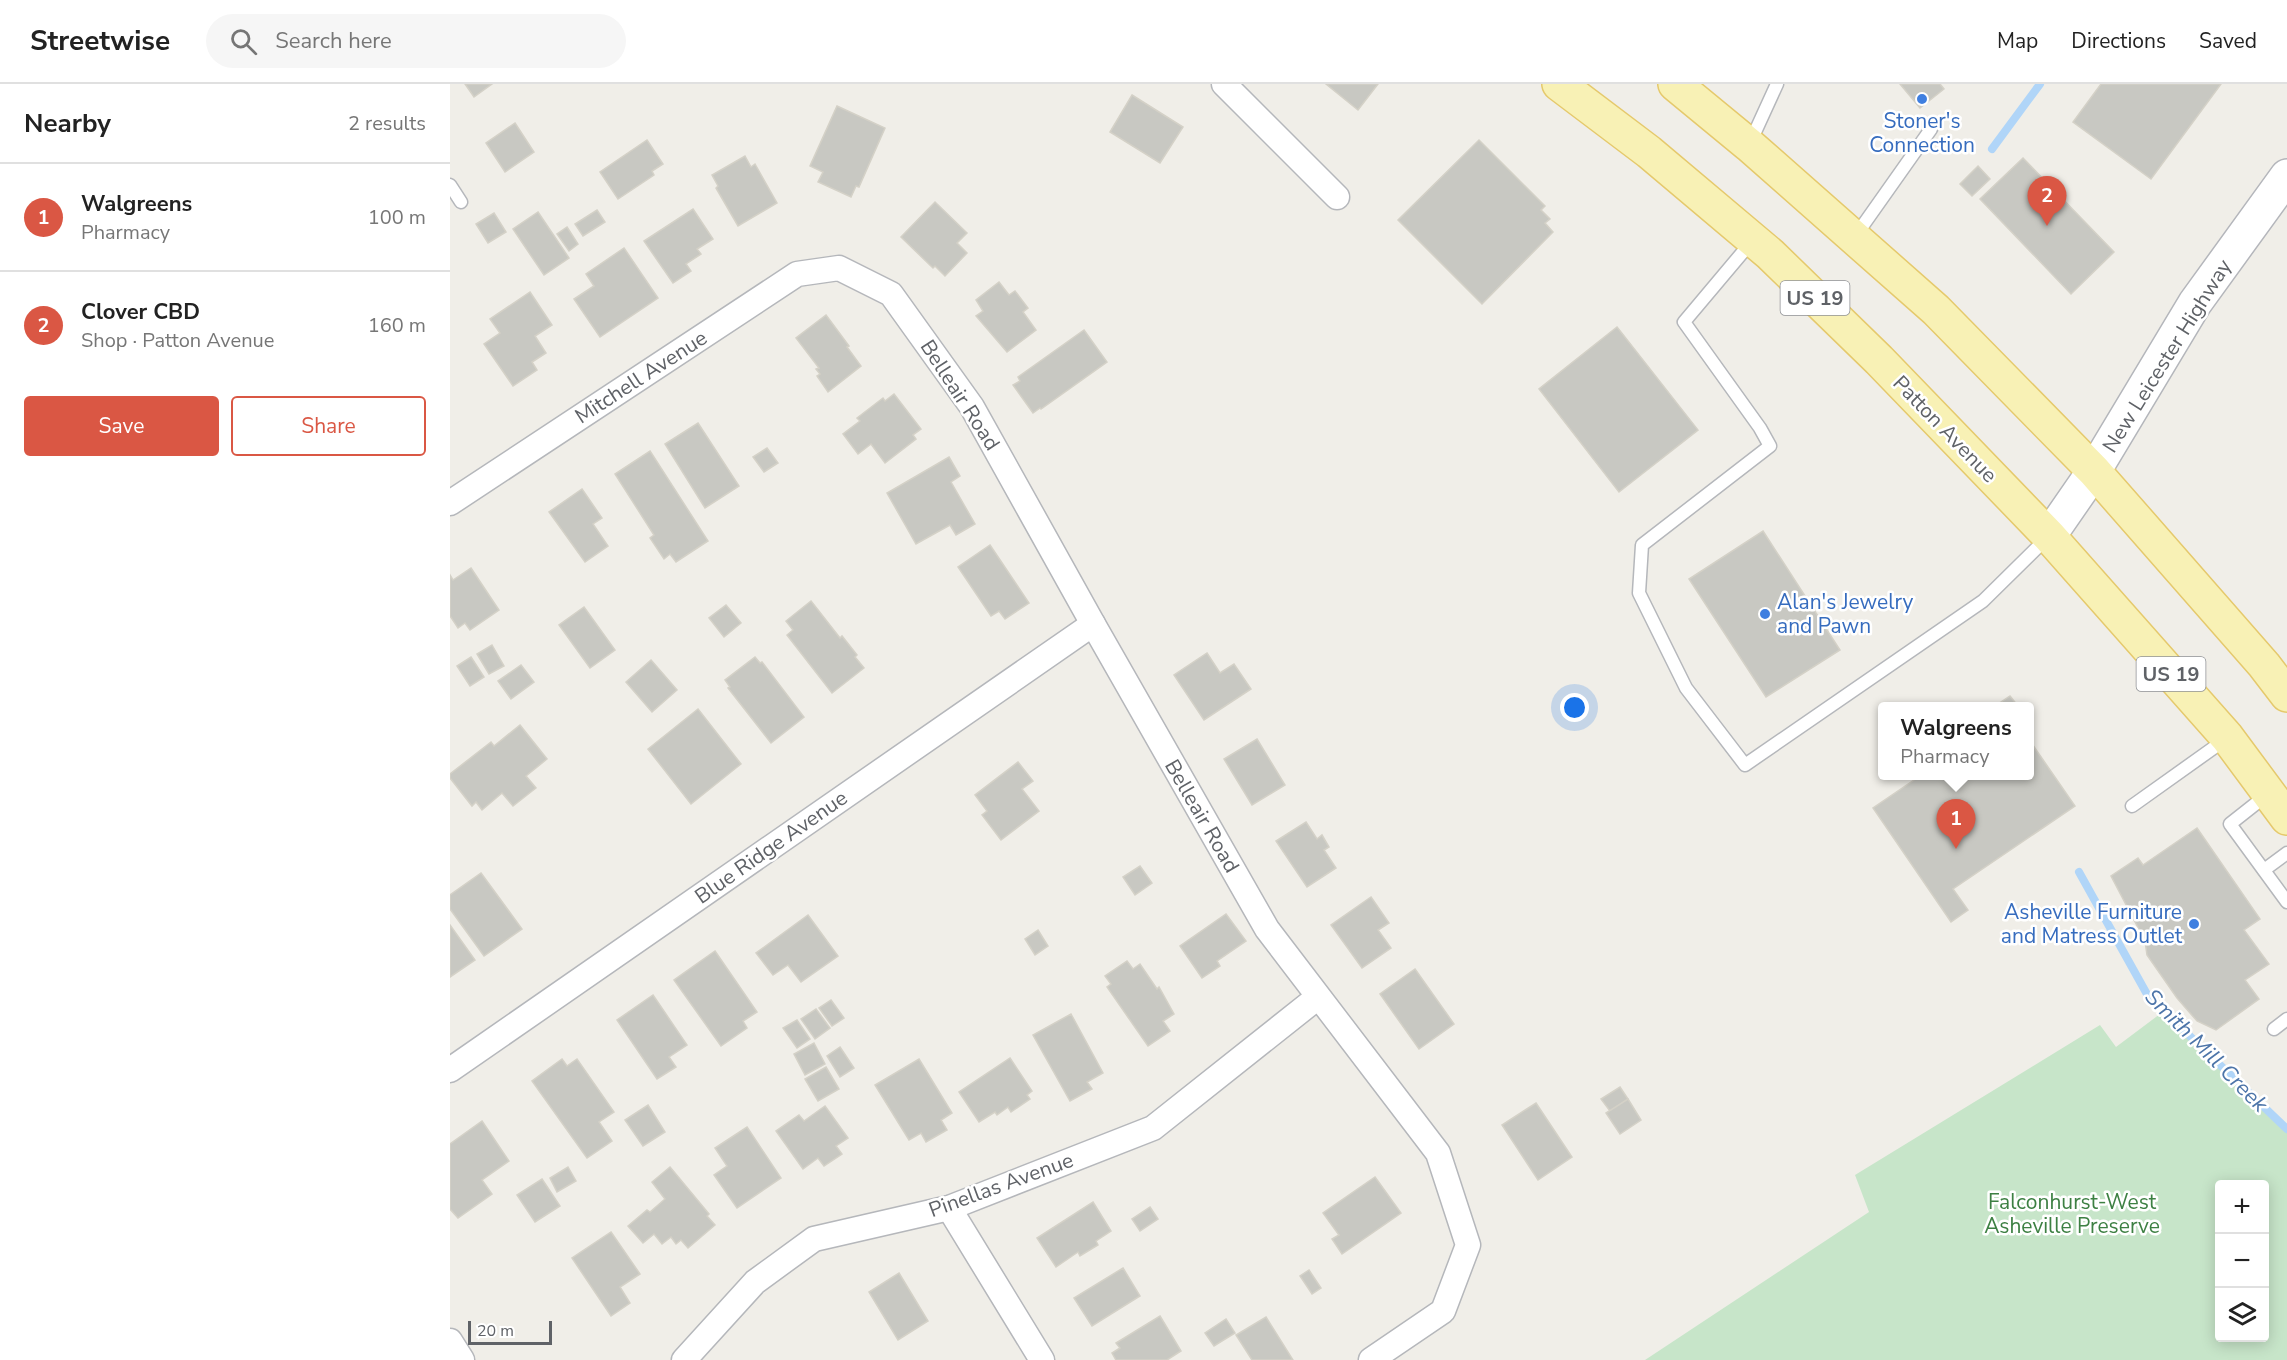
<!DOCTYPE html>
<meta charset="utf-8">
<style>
body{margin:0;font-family:"Nunito Sans",sans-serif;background:#f6f6f6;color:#222}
.controls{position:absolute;right:18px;bottom:18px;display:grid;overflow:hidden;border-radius:6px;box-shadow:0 3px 15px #0003}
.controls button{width:54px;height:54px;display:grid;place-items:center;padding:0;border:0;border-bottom:2px solid #e0e0e0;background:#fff;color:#222;font:30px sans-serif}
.scale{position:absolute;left:18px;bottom:15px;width:84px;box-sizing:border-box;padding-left:6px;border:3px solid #5f6267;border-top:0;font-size:16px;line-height:21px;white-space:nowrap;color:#5f6267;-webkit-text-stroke:4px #fff;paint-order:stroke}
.you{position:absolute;left:1125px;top:624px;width:21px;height:21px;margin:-15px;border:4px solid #fff;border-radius:50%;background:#1a73e8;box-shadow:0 0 0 9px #1a73e833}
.badge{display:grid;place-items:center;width:39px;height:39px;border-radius:50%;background:#da5744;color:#fff;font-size:20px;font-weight:700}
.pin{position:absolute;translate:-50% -50px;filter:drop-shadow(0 2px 3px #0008)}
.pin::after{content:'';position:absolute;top:32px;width:21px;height:18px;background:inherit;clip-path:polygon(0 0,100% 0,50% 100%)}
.popup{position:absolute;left:1428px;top:618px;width:156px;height:78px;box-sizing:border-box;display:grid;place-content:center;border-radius:6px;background:#fff;filter:drop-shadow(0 2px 4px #0005);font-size:20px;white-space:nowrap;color:#767676}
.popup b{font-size:22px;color:#222}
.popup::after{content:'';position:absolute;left:50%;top:100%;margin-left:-12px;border:12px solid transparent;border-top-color:#fff}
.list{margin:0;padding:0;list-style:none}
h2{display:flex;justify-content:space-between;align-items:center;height:78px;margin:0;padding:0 24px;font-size:26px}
h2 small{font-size:20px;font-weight:400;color:#767676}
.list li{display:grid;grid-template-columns:39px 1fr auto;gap:18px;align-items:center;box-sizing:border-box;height:108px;padding:0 24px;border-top:2px solid #e0e0e0}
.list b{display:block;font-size:22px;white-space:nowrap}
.list p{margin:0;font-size:20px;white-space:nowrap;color:#767676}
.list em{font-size:20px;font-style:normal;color:#767676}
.actions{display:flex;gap:12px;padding:18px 24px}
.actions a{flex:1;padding:14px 0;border:2px solid #da5744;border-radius:6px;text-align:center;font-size:21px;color:#da5744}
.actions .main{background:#da5744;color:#fff}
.icon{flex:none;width:33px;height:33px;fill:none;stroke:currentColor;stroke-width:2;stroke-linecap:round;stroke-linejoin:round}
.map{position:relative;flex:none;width:1837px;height:1276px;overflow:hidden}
header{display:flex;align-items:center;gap:36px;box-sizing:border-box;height:84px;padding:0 30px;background:#fff;border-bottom:2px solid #e0e0e0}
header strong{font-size:28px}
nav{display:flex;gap:33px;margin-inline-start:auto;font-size:21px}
.search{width:420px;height:54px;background:#f6f6f6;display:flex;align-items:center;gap:15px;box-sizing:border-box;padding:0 21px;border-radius:33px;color:#767676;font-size:22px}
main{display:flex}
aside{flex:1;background:#fff}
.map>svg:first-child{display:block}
</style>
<header>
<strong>Streetwise</strong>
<div class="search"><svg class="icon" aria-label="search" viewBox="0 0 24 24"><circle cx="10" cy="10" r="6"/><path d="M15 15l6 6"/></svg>Search here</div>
<nav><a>Map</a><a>Directions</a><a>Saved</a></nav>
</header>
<main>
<aside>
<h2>Nearby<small>2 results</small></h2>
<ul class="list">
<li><span class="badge">1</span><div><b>Walgreens</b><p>Pharmacy</p></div><em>100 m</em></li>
<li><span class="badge">2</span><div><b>Clover CBD</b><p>Shop · Patton Avenue</p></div><em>160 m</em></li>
</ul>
<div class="actions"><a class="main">Save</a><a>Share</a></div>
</aside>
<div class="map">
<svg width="1837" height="1276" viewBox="0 0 1837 1276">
<rect width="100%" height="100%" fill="#f0eee8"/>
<path fill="#c7e5c9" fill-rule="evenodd" d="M 1714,927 L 1837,1043 L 1837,1276 L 1195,1276 L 1419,1128 L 1405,1091 L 1650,941 L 1666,963 ZM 1770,1100 L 1814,1100 L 1814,1254 L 1770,1254 Z"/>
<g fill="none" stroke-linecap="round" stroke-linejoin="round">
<g stroke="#b0d5f8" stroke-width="8">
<path d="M 1542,65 L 1590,0"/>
<path d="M 1629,788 L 1698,912 L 1837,1045"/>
</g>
</g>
<g fill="#c8c8c2" stroke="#d4d1c7" stroke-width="1.5">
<path d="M 15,0 L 42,0 L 24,13 Z"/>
<path d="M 876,0 L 928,0 L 908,26 Z"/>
<path d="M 1450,0 L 1490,0 L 1494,5 L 1470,24 Z"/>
<path d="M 1651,0 L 1771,0 L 1701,95 L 1623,38 Z"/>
<path d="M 682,11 L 733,43 L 710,79 L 660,48 Z"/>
<path d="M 387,22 L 435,44 L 409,103 L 406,102 L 401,113 L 368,98 L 373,88 L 360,82 Z"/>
<path d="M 65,39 L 84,68 L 55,88 L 36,59 Z"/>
<path d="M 197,56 L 213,80 L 202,87 L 204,91 L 168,115 L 150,88 Z"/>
<path d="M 1029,56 L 1095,122 L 1091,126 L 1100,135 L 1095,139 L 1103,148 L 1032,220 L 948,136 Z"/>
<path d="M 295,72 L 301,83 L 305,80 L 327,119 L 288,142 L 266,104 L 268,102 L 262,91 Z"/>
<path d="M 1573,74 L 1664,168 L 1621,210 L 1530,115 Z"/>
<path d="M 1528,82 L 1540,95 L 1522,112 L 1510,100 Z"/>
<path d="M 485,118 L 517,149 L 507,159 L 517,169 L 495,192 L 485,182 L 483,184 L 451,153 Z"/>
<path d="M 243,125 L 263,155 L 247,165 L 251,170 L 236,180 L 241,187 L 223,199 L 194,157 Z"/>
<path d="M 147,126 L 155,138 L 133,152 L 125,140 Z"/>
<path d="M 88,128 L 119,174 L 94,191 L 63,145 Z"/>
<path d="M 44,129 L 56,148 L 38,159 L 26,140 Z"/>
<path d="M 117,143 L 128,160 L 119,167 L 107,150 Z"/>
<path d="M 174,164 L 208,214 L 150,253 L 124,215 L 144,202 L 136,190 Z"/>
<path d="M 549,198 L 559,211 L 565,207 L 578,224 L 573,228 L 586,246 L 557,268 L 526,232 L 533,227 L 526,216 Z"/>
<path d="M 80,208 L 102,241 L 85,252 L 96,269 L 82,278 L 87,286 L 63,302 L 34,260 L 50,249 L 40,235 Z"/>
<path d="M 376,231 L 399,262 L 397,263 L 411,282 L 378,308 L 367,292 L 370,290 L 366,285 L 369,284 L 346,254 Z"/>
<path d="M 1167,243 L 1248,346 L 1169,408 L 1089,305 Z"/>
<path d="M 634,246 L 657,278 L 591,325 L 590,324 L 583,329 L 563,301 L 570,297 L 568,293 Z"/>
<path d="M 444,310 L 471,345 L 463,351 L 466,355 L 435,379 L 421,360 L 408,370 L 393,350 L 410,337 L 407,334 L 433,314 L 435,317 Z"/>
<path d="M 248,339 L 289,402 L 255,424 L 215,360 Z"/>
<path d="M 317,364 L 328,379 L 314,388 L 303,373 Z"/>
<path d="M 200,367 L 258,457 L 226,478 L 220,470 L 214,475 L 200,454 L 204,451 L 165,390 Z"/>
<path d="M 499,373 L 510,392 L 501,398 L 525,440 L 506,451 L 500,441 L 466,460 L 437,409 Z"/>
<path d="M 132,405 L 152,434 L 143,440 L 158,462 L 135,478 L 99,428 Z"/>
<path d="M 1313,447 L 1390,566 L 1316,613 L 1239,495 Z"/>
<path d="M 540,461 L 579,519 L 555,535 L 549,527 L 541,532 L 508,483 Z"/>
<path d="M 21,484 L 49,526 L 20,546 L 15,539 L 8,544 L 0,532 L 0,491 L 3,496 Z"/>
<path d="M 361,517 L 390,554 L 392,552 L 407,571 L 405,573 L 414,584 L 382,609 L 337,551 L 343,546 L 336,537 Z"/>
<path d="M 276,521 L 291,539 L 274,553 L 259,534 Z"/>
<path d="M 134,523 L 165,566 L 140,584 L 109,541 Z"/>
<path d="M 42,561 L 54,582 L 39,590 L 27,570 Z"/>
<path d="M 757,569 L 770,589 L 784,580 L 801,605 L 754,636 L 724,591 Z"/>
<path d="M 21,573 L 34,593 L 20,602 L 7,582 Z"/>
<path d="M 305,573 L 310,579 L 312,578 L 354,633 L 321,659 L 278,604 L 280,603 L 275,596 Z"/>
<path d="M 201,576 L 227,606 L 202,628 L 176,598 Z"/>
<path d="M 71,581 L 84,598 L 61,615 L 48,597 Z"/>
<path d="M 1560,612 L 1568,622 L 1545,622 Z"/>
<path d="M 248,625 L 291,680 L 241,720 L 198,665 Z"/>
<path d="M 70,641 L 97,675 L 76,692 L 86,704 L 63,722 L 52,709 L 32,726 L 26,718 L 22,722 L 0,694 L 0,690 L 41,658 L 44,662 Z"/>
<path d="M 807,655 L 835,701 L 802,721 L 774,675 Z"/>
<path d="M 1580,657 L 1625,722 L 1503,805 L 1518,826 L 1501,838 L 1423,724 L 1470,692 L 1580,692 Z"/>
<path d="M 568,678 L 583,697 L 572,705 L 589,727 L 551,756 L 532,731 L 537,727 L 525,711 Z"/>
<path d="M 856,738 L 867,755 L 872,751 L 879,763 L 874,766 L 886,784 L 857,803 L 826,757 Z"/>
<path d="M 1747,744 L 1810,835 L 1794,846 L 1819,880 L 1795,896 L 1809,915 L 1766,946 L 1747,937 L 1727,914 L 1697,871 L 1695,857 L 1661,792 L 1688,774 L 1693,781 Z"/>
<path d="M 690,782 L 702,799 L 685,811 L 673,793 Z"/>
<path d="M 31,789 L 72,845 L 34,872 L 0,825 L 0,811 Z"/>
<path d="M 921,813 L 939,839 L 928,846 L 941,864 L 912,884 L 881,841 Z"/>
<path d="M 776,830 L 796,857 L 767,877 L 770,882 L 752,894 L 730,862 Z"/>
<path d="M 358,831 L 388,872 L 351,898 L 338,881 L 323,891 L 306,869 Z"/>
<path d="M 0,841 L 25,876 L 0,893 Z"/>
<path d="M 588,846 L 598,862 L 585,871 L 575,855 Z"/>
<path d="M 265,867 L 307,928 L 293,937 L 297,944 L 271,962 L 224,896 Z"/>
<path d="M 677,877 L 683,885 L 690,880 L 707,905 L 709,903 L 724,930 L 713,937 L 720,947 L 698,962 L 657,903 L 661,900 L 655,892 Z"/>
<path d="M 965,885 L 1004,940 L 969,965 L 930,910 Z"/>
<path d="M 203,911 L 237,961 L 219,973 L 226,983 L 207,995 L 167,936 Z"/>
<path d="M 381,916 L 394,934 L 382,942 L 369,924 Z"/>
<path d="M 366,925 L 380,944 L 365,955 L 351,935 Z"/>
<path d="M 621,930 L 653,989 L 637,998 L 642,1005 L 620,1017 L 583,951 Z"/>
<path d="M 347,936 L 360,955 L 347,964 L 333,944 Z"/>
<path d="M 364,959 L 375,980 L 355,991 L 344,970 Z"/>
<path d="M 390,963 L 404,984 L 390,993 L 377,972 Z"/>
<path d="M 560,974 L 582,1007 L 577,1011 L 580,1015 L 561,1028 L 558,1023 L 547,1031 L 545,1028 L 529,1038 L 509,1008 Z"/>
<path d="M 112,975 L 117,982 L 127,975 L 164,1028 L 149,1038 L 162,1057 L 137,1074 L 82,997 Z"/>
<path d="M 469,975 L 502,1029 L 491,1036 L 497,1046 L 476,1058 L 471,1049 L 459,1056 L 425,1001 Z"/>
<path d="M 376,983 L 389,1005 L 368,1017 L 355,995 Z"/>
<path d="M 1170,1003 L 1178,1015 L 1160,1027 L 1151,1015 Z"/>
<path d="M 1178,1015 L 1191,1036 L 1170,1050 L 1156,1029 Z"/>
<path d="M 1086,1019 L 1122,1073 L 1088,1096 L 1052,1041 Z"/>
<path d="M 198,1021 L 215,1048 L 193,1062 L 175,1036 Z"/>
<path d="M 375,1022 L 398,1054 L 386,1062 L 392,1070 L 374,1082 L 368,1074 L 353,1085 L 326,1047 L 349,1031 L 354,1037 Z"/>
<path d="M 32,1037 L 59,1077 L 32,1096 L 42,1110 L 8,1134 L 0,1125 L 0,1060 Z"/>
<path d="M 297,1043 L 331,1094 L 287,1124 L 264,1091 L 277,1082 L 265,1064 Z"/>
<path d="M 118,1083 L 126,1097 L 107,1108 L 100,1094 Z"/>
<path d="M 220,1083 L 259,1130 L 257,1132 L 265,1141 L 238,1164 L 231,1156 L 226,1160 L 221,1153 L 212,1160 L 204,1150 L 193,1159 L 178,1142 L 197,1126 L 200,1128 L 215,1115 L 202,1098 Z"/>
<path d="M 925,1093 L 951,1129 L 892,1170 L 882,1155 L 889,1151 L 873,1129 Z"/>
<path d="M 92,1095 L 110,1122 L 85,1138 L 67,1111 Z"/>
<path d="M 643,1118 L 661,1147 L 646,1157 L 648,1161 L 630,1172 L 628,1168 L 606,1183 L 587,1154 Z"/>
<path d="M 700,1123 L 708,1135 L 690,1147 L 682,1135 Z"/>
<path d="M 161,1148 L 190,1190 L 170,1203 L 180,1219 L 161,1232 L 122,1174 Z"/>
<path d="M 673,1184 L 690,1212 L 642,1242 L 624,1214 Z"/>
<path d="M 859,1186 L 871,1204 L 862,1210 L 850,1192 Z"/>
<path d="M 449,1189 L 478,1237 L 448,1256 L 419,1208 Z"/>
<path d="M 710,1232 L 731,1267 L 717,1276 L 666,1276 L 662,1269 L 670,1264 L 666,1259 Z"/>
<path d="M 816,1233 L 843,1276 L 802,1276 L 786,1251 Z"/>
<path d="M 776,1235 L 785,1249 L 764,1262 L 755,1249 Z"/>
</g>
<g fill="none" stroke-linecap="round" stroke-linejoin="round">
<defs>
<g id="lane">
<path d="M 1300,59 L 1327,0"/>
<path d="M 0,101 L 11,118"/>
<path d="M 1404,154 L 1481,45"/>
<path d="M 1303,156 L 1234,238 L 1310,344 L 1320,362 L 1192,461 L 1189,509 L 1236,604 L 1295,681 L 1533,517 L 1598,453"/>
<path d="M 1818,710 L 1780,740 L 1837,818"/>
<path d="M 1682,722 L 1776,655"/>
<path d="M 1814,786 L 1837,769"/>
<path d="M 1824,945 L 1837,935"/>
</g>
<g id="street">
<path d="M 774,0 L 887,113"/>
<path d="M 0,419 L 347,190 L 389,184 L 441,210 L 522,323 L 643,540 L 817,845 L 988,1069 L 1018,1161 L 993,1227 L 921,1276"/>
<path d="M 0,986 L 643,540"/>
<path d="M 499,1124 L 592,1276"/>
<path d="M 0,1257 L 12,1276"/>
<path d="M 234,1276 L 305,1198 L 364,1155 L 499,1124 L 703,1044 L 868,913"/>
</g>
<path id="secondary" d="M 1599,452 L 1644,387 L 1745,219 L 1837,92"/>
<g id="primary">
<path d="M 1109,0 L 1199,68 L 1320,170 L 1429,276 L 1599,452 L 1777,653 L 1837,734"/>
<path d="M 1225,0 L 1299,61 L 1486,226 L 1644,387 L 1814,581 L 1837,611"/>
</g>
</defs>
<use href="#lane" stroke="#b5b7bb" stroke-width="15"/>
<use href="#street" stroke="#b5b7bb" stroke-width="27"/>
<use href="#secondary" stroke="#b4b6bb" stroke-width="36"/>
<use href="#primary" stroke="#e5c96c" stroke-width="36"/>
<use href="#lane" stroke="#fff" stroke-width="12"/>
<use href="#street" stroke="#fff" stroke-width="24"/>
<use href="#secondary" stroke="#fff" stroke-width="33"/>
<use href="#primary" stroke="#f8f1b5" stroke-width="33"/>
</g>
<g fill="#3f7fe0" stroke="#fff" stroke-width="2">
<circle cx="1472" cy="15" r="6"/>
<circle cx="1315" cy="530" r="6"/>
<circle cx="1744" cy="840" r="6"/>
</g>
<g text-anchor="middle" stroke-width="5" stroke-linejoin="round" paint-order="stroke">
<g fill="#fff" stroke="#8f9195" stroke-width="1.5">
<rect x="1330.5" y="197" width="69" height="34" rx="4.5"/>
<rect x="1686.5" y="573" width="69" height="34" rx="4.5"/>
</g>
<g font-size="20" font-weight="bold" fill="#5f6267">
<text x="1365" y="221">US 19</text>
<text x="1721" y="597">US 19</text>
</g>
<g font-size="21" fill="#366cbe" stroke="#fff">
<text x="1472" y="44">Stoner's<tspan x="1472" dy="24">Connection</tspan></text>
<text x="1327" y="525" text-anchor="start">Alan's Jewelry<tspan x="1327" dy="24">and Pawn</tspan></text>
<text x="1732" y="835" text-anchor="end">Asheville Furniture<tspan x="1732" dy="24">and Matress Outlet</tspan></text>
</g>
<g font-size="21" fill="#5f6267" stroke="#fff">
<text transform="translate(1717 272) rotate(-58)" y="7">New Leicester Highway</text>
<text transform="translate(191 293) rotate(-33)" y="7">Mitchell Avenue</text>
<text transform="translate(510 311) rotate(57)" y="7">Belleair Road</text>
<text transform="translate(1495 345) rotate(46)" y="7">Patton Avenue</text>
<text transform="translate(752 732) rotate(60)" y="7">Belleair Road</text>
<text transform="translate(321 763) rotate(-35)" y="7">Blue Ridge Avenue</text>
<text transform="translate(551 1101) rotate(-20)" y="7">Pinellas Avenue</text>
</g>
<g font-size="21" fill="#3d8043" stroke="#fff">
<text x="1622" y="1125">Falconhurst-West<tspan x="1622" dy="24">Asheville Preserve</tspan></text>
</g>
<g font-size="22" font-style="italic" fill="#4d75a9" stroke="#fff">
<text transform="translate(1757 966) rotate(45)" y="8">Smith Mill Creek</text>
</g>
</g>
</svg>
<div class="controls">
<button>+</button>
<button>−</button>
<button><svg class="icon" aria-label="layers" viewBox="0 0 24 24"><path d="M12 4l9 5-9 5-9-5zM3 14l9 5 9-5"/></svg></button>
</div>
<div class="scale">20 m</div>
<div class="you"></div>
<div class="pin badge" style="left:1506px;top:765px">1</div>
<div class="popup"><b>Walgreens</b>Pharmacy</div>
<div class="pin badge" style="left:1597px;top:142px">2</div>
</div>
</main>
